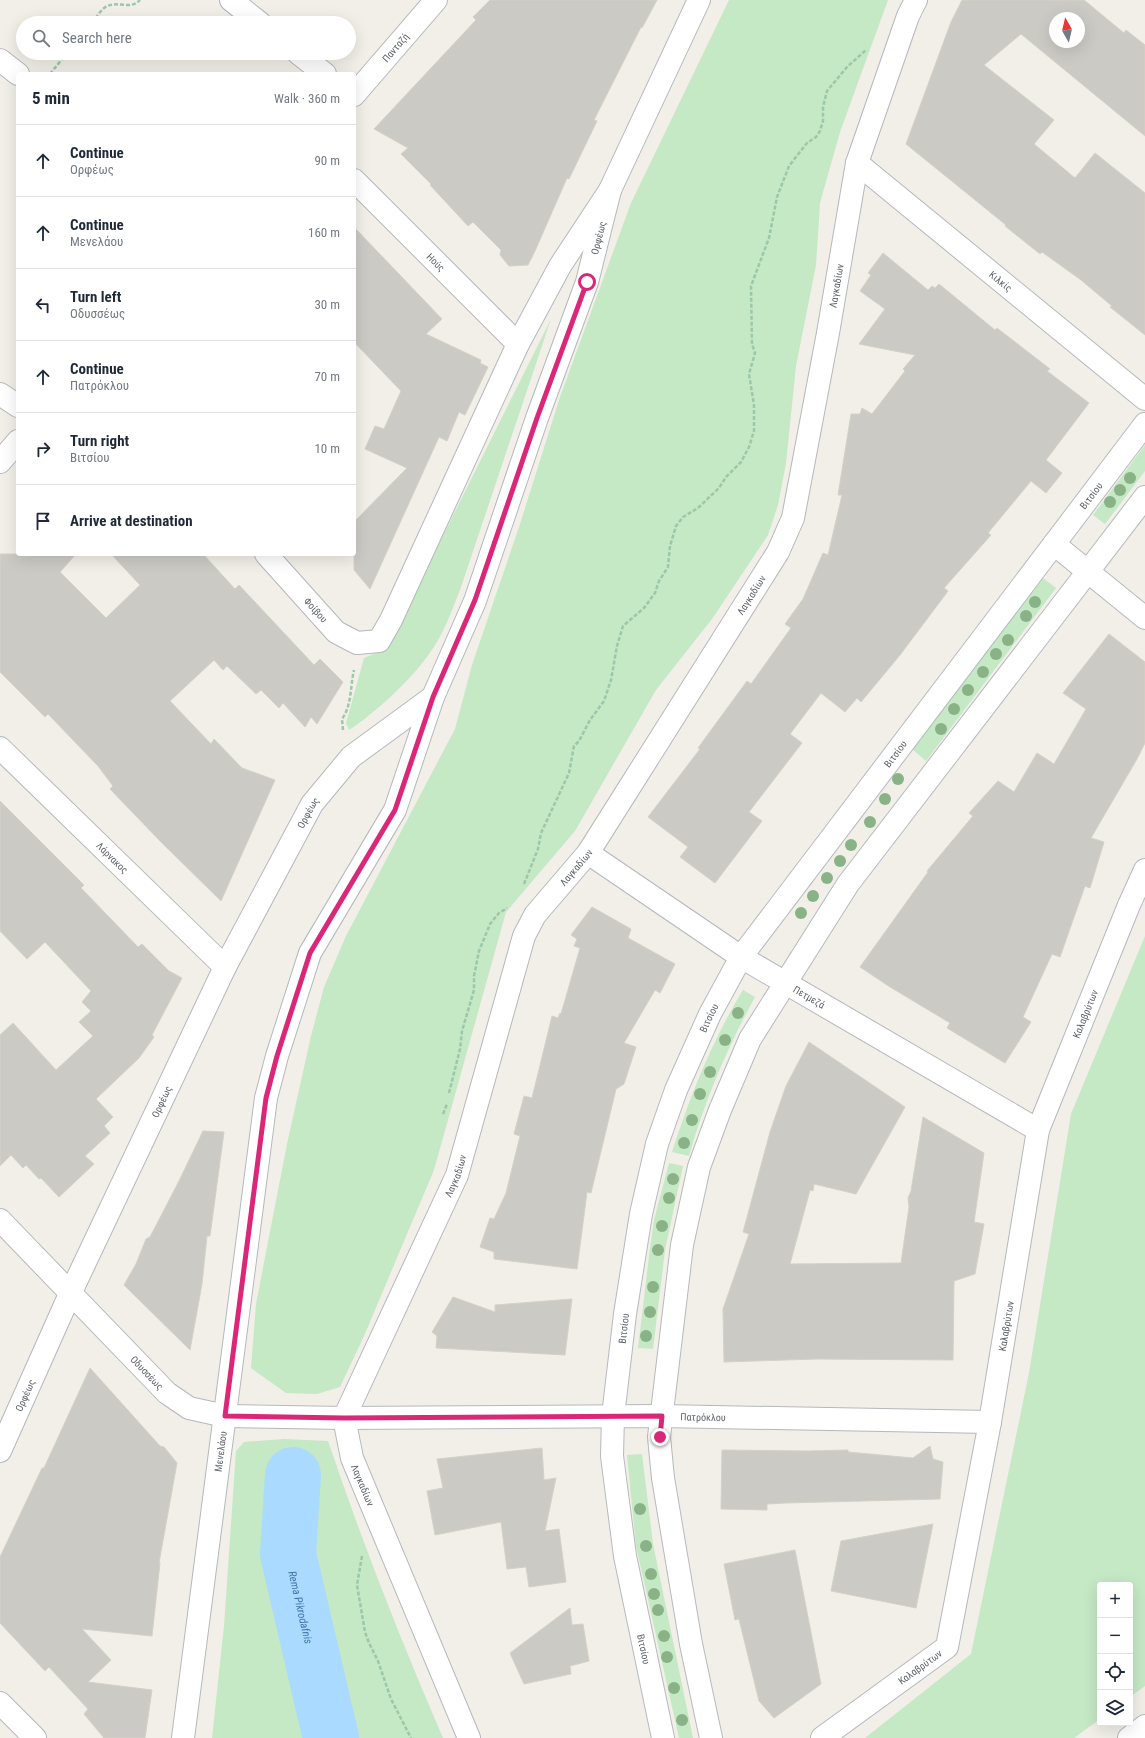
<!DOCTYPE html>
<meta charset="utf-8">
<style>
body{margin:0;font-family:"Roboto Condensed",sans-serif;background:#f2f2f3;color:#1f2937}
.controls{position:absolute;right:12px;bottom:12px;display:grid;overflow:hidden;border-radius:4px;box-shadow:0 4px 16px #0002}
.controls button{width:36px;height:36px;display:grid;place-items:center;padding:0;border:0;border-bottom:1px solid #e0e1e3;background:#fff;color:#1f2937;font:20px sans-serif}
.compass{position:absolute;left:1049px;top:12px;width:36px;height:36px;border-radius:50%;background:#fff;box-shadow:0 4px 16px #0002;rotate:352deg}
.stop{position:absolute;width:12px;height:12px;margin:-9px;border:3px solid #db2777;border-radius:50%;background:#fff}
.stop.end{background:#db2777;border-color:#fff;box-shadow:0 1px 4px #0008}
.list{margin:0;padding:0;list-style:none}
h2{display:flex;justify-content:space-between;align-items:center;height:52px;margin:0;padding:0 16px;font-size:17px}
h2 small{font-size:13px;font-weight:400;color:#747a83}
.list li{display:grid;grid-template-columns:26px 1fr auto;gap:12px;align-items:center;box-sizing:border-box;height:72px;padding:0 16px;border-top:1px solid #e0e1e3}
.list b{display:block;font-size:15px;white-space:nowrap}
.list p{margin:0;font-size:13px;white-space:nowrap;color:#747a83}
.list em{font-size:13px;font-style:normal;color:#747a83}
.icon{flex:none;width:22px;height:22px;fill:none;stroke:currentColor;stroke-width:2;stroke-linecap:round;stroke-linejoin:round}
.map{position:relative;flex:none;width:1145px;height:1738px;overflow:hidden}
.search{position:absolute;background:#fff;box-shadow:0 4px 16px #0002;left:16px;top:16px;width:340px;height:44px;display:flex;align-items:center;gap:10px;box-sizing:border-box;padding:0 14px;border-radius:22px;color:#747a83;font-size:15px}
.panel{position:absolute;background:#fff;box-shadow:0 4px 16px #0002;left:16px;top:72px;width:340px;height:484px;border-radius:4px}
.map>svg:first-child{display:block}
</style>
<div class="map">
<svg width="1145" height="1738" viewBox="0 0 1145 1738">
<rect width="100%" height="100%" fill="#f1efe8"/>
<g fill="#c5e8c5">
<path d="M 729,0 L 888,0 L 840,132 L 820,203 L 816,265 L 796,366 L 786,463 L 778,505 L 768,535 L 712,619 L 656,690 L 575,831 L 506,912 L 434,1170 L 364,1336 L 340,1387 L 317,1394 L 286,1393 L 251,1368 L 256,1304 L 287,1144 L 311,1036 L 324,987 L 346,936 L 455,729 L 472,665 L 520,524 L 560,397 L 631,203 Z"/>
<path d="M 551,319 L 461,587 C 452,610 444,634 429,654 C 411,680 375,713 349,730 L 346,723 L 364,658 L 380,651 L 395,632 Z"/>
<path d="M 1145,445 L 1145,471 L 1105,524 L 1093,515 Z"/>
<path d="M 1043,578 L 1056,588 L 926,761 L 912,749 Z"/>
<path d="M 1145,936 L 1145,1686 L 1130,1697 L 1130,1585 L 1100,1585 L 1100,1719 L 1074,1738 L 865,1738 L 971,1654 L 1029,1373 L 1071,1114 Z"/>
<path d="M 743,990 L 755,997 C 727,1048 705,1100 689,1156 L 672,1152 C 691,1094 711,1043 743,990 Z"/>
<path d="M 669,1163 L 683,1166 L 665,1250 L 653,1349 L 638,1348 L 650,1248 L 654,1220 Z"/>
<path d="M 284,1439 L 328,1441 C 362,1542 401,1641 443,1738 L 212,1738 L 224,1626 L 236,1451 L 244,1442 Z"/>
<path d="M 642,1454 L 653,1544 L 693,1738 L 679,1738 L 636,1546 L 627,1455 Z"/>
</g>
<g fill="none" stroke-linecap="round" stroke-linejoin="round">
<path stroke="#aadaff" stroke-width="56" id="s1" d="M 293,1475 L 288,1554 L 331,1738"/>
</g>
<g fill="#cccac5" stroke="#d6d1c6" fill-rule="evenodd">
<path d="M 490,0 L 657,0 L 642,28 L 641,27 L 594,120 L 597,121 L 569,179 L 567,178 L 535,251 L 528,265 L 509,266 L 500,255 L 501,250 L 473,222 L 468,226 L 430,185 L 431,184 L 401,154 L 408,148 L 374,129 L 476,20 L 473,17 Z"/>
<path d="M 962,0 L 1084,0 L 1124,33 L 1126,30 L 1145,45 L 1145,136 L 1021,34 L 984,65 L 1054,120 L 1034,144 L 1075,178 L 1095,153 L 1145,193 L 1145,335 L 1110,307 L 1112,306 L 1081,280 L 1042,252 L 1040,254 L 1005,226 L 1006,225 L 906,144 L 951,22 ZM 1055,18 L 1079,18 L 1079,42 L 1055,42 Z"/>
<path d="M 354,227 L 442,319 L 426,334 L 481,360 L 480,363 L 488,367 L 465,415 L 459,412 L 447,441 L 439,437 L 370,589 L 354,570 L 354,522 L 407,468 L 365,449 L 375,426 L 384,429 L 401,391 L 354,342 Z"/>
<path d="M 883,253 L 928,290 L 932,286 L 935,288 L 939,284 L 995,330 L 997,328 L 1050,369 L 1047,371 L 1089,403 L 1046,460 L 1062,473 L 1046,493 L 1031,481 L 988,533 L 991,535 L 944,588 L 948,591 L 900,655 L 861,702 L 857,698 L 845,712 L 821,693 L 790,734 L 802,743 L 749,812 L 762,821 L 715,883 L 680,857 L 688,847 L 648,817 L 700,749 L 698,748 L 747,681 L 751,684 L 791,628 L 785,624 L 803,599 L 823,553 L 828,555 L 842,495 L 838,495 L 851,414 L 860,414 L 862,408 L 872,414 L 905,371 L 903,369 L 915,355 L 859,344 L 885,309 L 860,291 L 871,275 L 868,273 Z"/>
<path d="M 0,554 L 76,554 L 60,572 L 106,618 L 140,585 L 111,554 L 203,554 L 235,589 L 239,585 L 314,665 L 320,659 L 343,682 L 317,724 L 311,717 L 305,727 L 283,703 L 279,708 L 261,690 L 256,694 L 227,666 L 223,670 L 214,660 L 170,701 L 211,744 L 214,739 L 242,768 L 275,780 L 221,901 L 160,841 L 110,789 L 113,786 L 98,766 L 48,714 L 45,717 L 0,672 Z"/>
<path d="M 1109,634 L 1145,662 L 1145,743 L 1137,759 L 1091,838 L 1104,842 L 1090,888 L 1085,886 L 1060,957 L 1052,954 L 1023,1017 L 1031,1022 L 1005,1063 L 947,1028 L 950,1023 L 890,987 L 860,967 L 928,872 L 927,871 L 973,816 L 969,813 L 998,781 L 1014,792 L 1037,753 L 1054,764 L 1086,709 L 1063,693 Z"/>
<path d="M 0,801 L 84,885 L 81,888 L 138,947 L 142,944 L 169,971 L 182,978 L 152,1035 L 154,1037 L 139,1058 L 96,1099 L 113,1117 L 104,1126 L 110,1133 L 85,1156 L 94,1164 L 59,1197 L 41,1178 L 39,1179 L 26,1165 L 23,1168 L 11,1155 L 0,1166 L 0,1035 L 13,1023 L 56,1070 L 93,1036 L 79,1022 L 91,1011 L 82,1002 L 91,991 L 45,942 L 27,959 L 0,931 Z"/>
<path d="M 592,907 L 631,929 L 628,938 L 675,964 L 660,993 L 655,990 L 624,1043 L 636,1047 L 624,1084 L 616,1089 L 591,1193 L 587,1192 L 577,1269 L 494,1259 L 494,1252 L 480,1247 L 490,1218 L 494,1219 L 506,1193 L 520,1136 L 514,1134 L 524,1096 L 532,1098 L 552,1016 L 558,1018 L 560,1013 L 561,1014 L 580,948 L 574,946 L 577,939 L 571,935 Z"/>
<path d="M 809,1042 L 905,1107 L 856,1194 L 814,1184 L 813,1191 L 810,1190 L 790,1264 L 901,1263 L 909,1207 L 908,1198 L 911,1191 L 923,1117 L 984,1153 L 974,1222 L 984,1224 L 975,1274 L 954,1281 L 953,1360 L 817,1359 L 724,1362 L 723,1309 L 749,1234 L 743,1232 L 770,1132 L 786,1086 Z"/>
<path d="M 203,1131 L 224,1132 L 210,1236 L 207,1236 L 202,1284 L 190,1350 L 124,1285 L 136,1264 L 146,1239 L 150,1237 L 179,1181 Z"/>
<path d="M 453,1297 L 495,1312 L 495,1305 L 572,1299 L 565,1355 L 436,1348 L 437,1336 L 432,1332 Z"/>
<path d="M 90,1368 L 160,1446 L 164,1447 L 177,1463 L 159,1563 L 160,1563 L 152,1636 L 82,1629 L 111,1660 L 88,1682 L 152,1690 L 145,1738 L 104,1738 L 84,1714 L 88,1709 L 49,1667 L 45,1671 L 0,1623 L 0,1557 L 42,1468 L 44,1468 Z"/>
<path d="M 930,1446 L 933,1459 L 943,1462 L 940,1499 L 786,1503 L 767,1504 L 767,1510 L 721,1509 L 722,1450 L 809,1451 L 848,1450 L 848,1452 L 913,1458 Z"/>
<path d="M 542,1448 L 544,1480 L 556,1478 L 545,1531 L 559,1529 L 566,1582 L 529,1587 L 526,1567 L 507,1569 L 501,1522 L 435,1535 L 427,1491 L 443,1488 L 437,1459 Z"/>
<path d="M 933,1524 L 916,1608 L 831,1591 L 841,1541 Z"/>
<path d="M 795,1550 L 821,1684 L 774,1718 L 759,1701 L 739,1619 L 735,1620 L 724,1564 Z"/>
<path d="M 570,1608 L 572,1625 L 583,1624 L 589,1661 L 570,1666 L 571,1674 L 524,1684 L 510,1653 Z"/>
</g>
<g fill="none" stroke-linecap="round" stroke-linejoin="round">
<defs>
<g id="street">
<path d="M 231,0 L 260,23"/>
<path d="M 298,53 L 325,74"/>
<path d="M 0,60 L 18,74"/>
<path id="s2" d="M 354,95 L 436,0"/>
<path id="s3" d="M 857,163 L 1145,399"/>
<path id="s4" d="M 354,180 L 518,344"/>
<path d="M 0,394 L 18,406"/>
<path d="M 0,462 L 18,441"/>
<path d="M 1054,544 L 1145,618"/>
<path id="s5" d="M 266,554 L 336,632 L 357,643 L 379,641 L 391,620 L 518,344 L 560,266 L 610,190 L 699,0"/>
<path id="s6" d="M 0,748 L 225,967"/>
<path id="s7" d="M 588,853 L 741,957 L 1038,1130"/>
<path id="s8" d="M 0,1220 L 167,1393 L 189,1408 L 225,1416 L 344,1418 L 661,1416 L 990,1422"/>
<path id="s9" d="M 0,1451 L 70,1294 L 225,967 L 312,804 L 351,757 L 433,697"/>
<path d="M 0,1703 L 35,1738"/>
<path id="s10" d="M 183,1738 L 266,1098 L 277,1056 L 310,953 L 395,810 L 433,697 L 475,601 L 537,418 L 587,282 L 610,190"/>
<path id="s11" d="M 469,1738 L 352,1458 L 344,1418 L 457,1175 L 524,936 L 535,915 L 588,853 L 778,552 L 793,518 L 828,333 L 857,163 L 908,16 L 916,0"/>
<path id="s12" d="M 822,1738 L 947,1647 L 990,1422 L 1038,1130 L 1129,905 L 1145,870"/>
<path d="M 1129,1738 L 1145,1726"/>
</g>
<g id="secondary">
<path id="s13" d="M 663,1738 L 625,1556 L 612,1456 L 613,1416 L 625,1314 L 641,1214 L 657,1144 L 676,1090 L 710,1014 L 741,957 L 1145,424"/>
<path d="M 711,1738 L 691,1644 L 663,1478 L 659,1437 L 682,1245 L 699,1167 L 720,1110 L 750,1039 L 848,884 L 1145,497"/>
</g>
</defs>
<use href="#street" stroke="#b5b8bc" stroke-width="24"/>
<use href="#secondary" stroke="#b6babf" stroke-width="24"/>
<g stroke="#9cc7a9" stroke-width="2.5" stroke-dasharray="4 2" stroke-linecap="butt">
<path d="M 92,23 C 96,18 101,9 107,6 C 119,1 131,10 140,0"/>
<path d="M 50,74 L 67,53"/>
<path d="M 343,730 L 342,719 C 352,705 350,687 354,670"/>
<path d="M 524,884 L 538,849 L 541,833 L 569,773 L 574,746 L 579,741 L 590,720 L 604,701 L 611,680 L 617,646 L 623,626 L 644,608 L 655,593 L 659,581 L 668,567 L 670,546 L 676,526 L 683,517 L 698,508 L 719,488 L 726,477 L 741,462 L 749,447 L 754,431 L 754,405 L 749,374 L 755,353 L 752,344 L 751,286 L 769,238 L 777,197 L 789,166 L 807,143 L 816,137 L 820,131 L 823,121 L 823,107 L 827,91 L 847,67 L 866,50"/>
<path d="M 449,1093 L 460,1049 L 462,1031 L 474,990 L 474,976 L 479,951 L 490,924 L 499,913 L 507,908"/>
<path d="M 443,1114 L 447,1104"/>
<path d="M 362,1556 L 357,1585 L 365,1632 L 369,1643 L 378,1661 L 391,1699 L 411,1738"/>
</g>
<use href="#street" stroke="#fff" stroke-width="22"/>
<use href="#secondary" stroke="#fff" stroke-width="22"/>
</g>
<g fill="#89b387">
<circle cx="1130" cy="478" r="6"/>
<circle cx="1120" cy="490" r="6"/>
<circle cx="1110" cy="502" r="6"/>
<circle cx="1035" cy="602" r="6"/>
<circle cx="1026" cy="616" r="6"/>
<circle cx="1008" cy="640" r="6"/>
<circle cx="996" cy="654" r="6"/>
<circle cx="983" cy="672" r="6"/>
<circle cx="968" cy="690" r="6"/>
<circle cx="954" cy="709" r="6"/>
<circle cx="941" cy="729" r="6"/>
<circle cx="898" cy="779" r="6"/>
<circle cx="885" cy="799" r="6"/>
<circle cx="870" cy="822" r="6"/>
<circle cx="851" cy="845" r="6"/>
<circle cx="840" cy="861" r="6"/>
<circle cx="827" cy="878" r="6"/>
<circle cx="813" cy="896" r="6"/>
<circle cx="801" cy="913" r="6"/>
<circle cx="738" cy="1013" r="6"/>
<circle cx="725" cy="1040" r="6"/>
<circle cx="710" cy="1072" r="6"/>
<circle cx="700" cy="1094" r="6"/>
<circle cx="692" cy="1120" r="6"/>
<circle cx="684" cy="1143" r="6"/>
<circle cx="673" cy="1179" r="6"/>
<circle cx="669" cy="1198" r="6"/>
<circle cx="662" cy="1226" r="6"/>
<circle cx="658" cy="1250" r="6"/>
<circle cx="653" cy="1287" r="6"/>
<circle cx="650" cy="1312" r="6"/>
<circle cx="646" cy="1336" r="6"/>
<circle cx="640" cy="1509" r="6"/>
<circle cx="646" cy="1546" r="6"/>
<circle cx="651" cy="1574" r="6"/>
<circle cx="654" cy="1594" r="6"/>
<circle cx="658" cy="1610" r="6"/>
<circle cx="664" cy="1636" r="6"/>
<circle cx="667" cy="1657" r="6"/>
<circle cx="674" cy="1688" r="6"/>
<circle cx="682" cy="1720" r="6"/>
</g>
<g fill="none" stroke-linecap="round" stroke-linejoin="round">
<path stroke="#db2777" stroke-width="5" d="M 587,282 L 537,418 L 475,600 L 433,697 L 395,810 L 310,953 L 277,1056 L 266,1098 L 225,1416 L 344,1418 L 662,1416 L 660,1437"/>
</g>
<g text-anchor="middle" stroke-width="3" stroke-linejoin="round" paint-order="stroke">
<g font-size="10" fill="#5f6368" stroke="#fff">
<text dy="4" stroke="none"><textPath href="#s2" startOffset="63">Πανταζή</textPath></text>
<text dy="4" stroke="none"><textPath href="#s10" startOffset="1571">Ορφέως</textPath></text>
<text dy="4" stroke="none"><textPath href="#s4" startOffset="116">Ηούς</textPath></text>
<text dy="4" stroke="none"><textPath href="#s3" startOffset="186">Κιλκίς</textPath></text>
<text dy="4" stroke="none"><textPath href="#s11" startOffset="1595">Λαγκαδίων</textPath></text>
<text dy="4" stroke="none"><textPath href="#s13" startOffset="1387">Βιτσίου</textPath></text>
<text dy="4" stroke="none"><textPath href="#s11" startOffset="1271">Λαγκαδίων</textPath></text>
<text dy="4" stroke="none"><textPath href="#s5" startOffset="75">Φοίβου</textPath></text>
<text dy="4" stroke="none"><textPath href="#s13" startOffset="1063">Βιτσίου</textPath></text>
<text dy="4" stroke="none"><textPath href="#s9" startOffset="709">Ορφέως</textPath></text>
<text dy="4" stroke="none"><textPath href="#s6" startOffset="157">Λάρνακος</textPath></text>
<text dy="4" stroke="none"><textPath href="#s11" startOffset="947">Λαγκαδίων</textPath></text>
<text dy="4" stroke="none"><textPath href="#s7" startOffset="264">Πετμεζά</textPath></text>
<text dy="4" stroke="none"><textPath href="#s12" startOffset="805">Καλαβρύτων</textPath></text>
<text dy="4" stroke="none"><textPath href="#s13" startOffset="739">Βιτσίου</textPath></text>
<text dy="4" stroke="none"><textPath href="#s9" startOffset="385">Ορφέως</textPath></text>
<text dy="4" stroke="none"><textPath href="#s11" startOffset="611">Λαγκαδίων</textPath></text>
<text dy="4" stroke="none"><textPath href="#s12" startOffset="481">Καλαβρύτων</textPath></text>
<text dy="4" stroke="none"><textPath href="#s13" startOffset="415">Βιτσίου</textPath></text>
<text dy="4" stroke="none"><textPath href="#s8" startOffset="212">Οδυσσέως</textPath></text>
<text dy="4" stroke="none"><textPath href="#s9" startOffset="61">Ορφέως</textPath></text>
<text dy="4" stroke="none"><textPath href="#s8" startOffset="782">Πατρόκλου</textPath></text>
<text dy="4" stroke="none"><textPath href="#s10" startOffset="289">Μενελάου</textPath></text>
<text transform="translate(363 1485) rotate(67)" y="4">Λαγκαδίων</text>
<text transform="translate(644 1649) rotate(78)" y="4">Βιτσίου</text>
<text dy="4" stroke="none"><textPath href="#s12" startOffset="121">Καλαβρύτων</textPath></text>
</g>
<g font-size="11" font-style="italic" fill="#4174aa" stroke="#fff">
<text dy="4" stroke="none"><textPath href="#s1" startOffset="134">Rema Pikrodafnis</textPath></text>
</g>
</g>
</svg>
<div class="controls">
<button>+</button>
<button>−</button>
<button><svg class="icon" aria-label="locate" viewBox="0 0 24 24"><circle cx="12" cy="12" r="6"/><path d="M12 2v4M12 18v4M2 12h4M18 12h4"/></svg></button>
<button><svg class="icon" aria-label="layers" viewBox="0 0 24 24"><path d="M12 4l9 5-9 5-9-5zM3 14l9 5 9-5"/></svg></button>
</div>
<svg class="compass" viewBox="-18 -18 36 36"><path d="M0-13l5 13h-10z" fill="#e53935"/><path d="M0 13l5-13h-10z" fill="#747a83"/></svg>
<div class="stop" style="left:587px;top:282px"></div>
<div class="stop end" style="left:660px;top:1437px"></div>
<div class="search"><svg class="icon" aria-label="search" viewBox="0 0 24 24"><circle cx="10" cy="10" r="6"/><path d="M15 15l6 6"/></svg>Search here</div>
<section class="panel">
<h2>5 min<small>Walk · 360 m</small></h2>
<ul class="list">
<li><svg class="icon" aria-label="ahead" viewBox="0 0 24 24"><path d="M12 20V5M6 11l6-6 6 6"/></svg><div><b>Continue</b><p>Ορφέως</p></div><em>90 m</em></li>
<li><svg class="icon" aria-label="ahead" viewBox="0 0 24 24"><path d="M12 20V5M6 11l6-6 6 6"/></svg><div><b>Continue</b><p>Μενελάου</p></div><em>160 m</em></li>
<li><svg class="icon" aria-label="left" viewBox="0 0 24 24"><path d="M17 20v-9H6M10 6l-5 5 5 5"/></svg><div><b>Turn left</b><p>Οδυσσέως</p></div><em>30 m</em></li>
<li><svg class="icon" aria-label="ahead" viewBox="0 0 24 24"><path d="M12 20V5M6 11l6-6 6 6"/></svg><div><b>Continue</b><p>Πατρόκλου</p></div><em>70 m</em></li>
<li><svg class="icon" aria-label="right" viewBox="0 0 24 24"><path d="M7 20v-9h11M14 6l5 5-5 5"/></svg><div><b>Turn right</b><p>Βιτσίου</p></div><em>10 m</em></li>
<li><svg class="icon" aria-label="arrive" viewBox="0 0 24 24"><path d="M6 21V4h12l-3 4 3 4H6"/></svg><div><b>Arrive at destination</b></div></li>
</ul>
</section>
</div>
